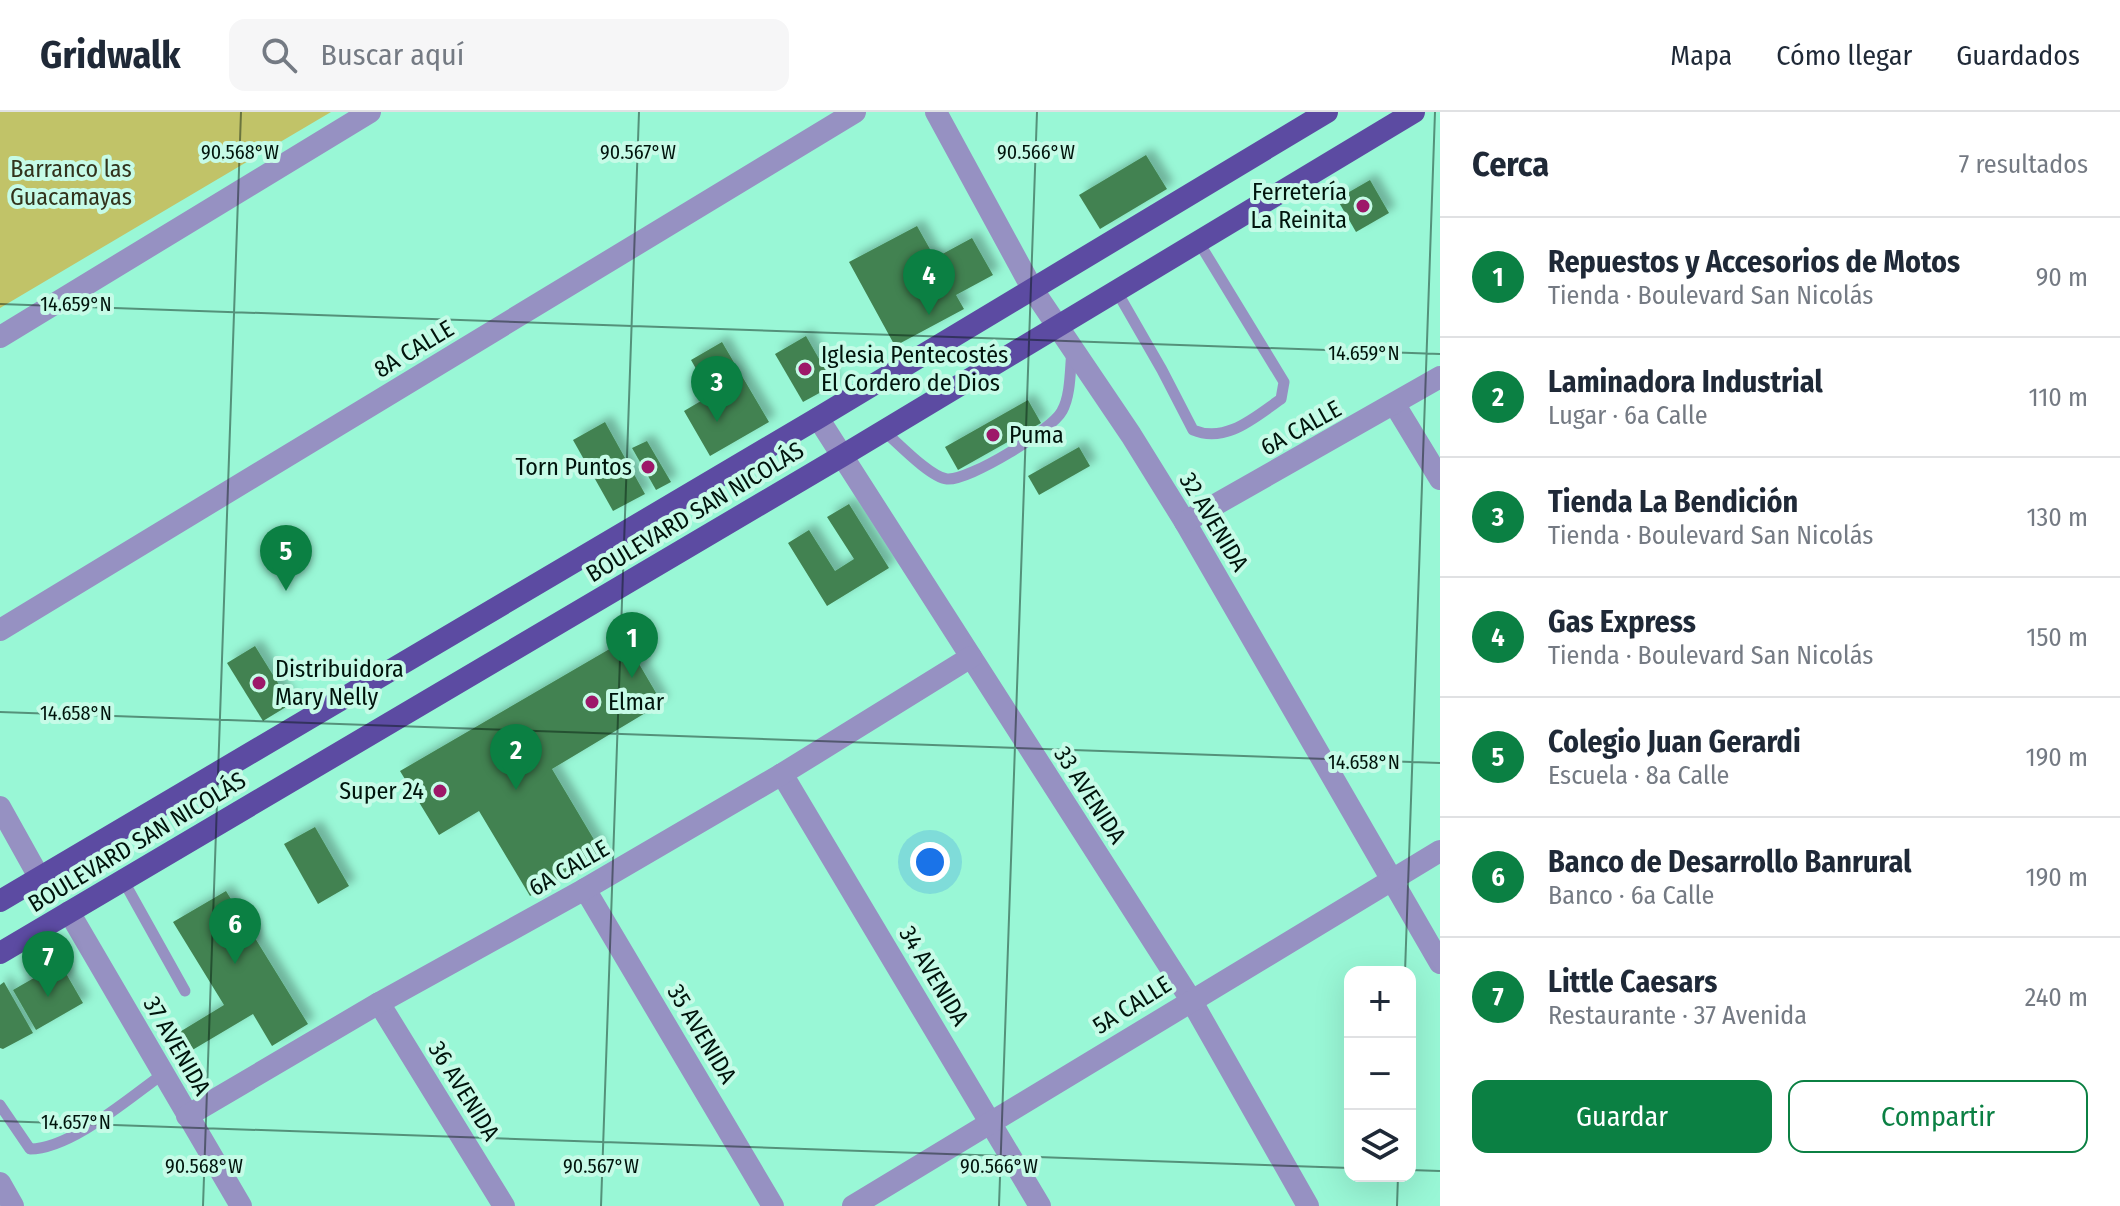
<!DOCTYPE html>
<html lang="es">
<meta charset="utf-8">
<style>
body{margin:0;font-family:"Fira Sans Condensed",sans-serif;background:#f6f6f7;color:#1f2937}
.controls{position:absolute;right:24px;bottom:24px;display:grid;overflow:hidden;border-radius:16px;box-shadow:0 8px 32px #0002}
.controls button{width:72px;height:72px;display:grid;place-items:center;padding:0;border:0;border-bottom:2px solid #e0e1e3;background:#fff;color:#1f2937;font:40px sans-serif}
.you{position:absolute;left:930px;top:750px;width:28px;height:28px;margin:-20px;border:6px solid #fff;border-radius:50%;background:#1a73e8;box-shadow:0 0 0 12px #1a73e833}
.badge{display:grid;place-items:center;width:52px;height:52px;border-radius:50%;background:#0b8043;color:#fff;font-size:26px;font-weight:700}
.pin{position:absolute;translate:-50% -66px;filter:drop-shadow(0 2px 4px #0008)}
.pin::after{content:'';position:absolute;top:42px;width:28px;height:24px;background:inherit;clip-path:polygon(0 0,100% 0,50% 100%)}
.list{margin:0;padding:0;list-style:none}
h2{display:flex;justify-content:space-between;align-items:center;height:104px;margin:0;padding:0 32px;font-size:34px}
h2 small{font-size:26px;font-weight:400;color:#747a83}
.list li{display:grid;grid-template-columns:52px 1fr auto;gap:24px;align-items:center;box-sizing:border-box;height:120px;padding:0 32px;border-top:2px solid #e0e1e3}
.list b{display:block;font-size:30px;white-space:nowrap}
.list p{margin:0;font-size:26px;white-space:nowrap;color:#747a83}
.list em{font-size:26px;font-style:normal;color:#747a83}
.actions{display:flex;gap:16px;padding:24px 32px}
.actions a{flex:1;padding:18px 0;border:2px solid #0b8043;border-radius:16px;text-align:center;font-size:28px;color:#0b8043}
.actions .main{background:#0b8043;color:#fff}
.icon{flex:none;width:44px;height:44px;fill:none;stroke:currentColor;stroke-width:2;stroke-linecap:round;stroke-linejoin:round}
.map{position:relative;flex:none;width:1440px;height:1094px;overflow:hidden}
header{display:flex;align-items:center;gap:48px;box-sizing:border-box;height:112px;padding:0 40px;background:#fff;border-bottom:2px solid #e0e1e3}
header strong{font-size:38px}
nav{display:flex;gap:44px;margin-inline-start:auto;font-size:28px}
.search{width:560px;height:72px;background:#f6f6f7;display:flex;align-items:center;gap:20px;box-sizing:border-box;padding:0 28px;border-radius:16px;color:#747a83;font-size:30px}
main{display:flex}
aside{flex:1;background:#fff}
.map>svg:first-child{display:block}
</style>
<header>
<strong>Gridwalk</strong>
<div class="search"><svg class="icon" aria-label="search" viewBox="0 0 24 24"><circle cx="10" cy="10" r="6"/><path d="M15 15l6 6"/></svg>Buscar aquí</div>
<nav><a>Mapa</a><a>Cómo llegar</a><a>Guardados</a></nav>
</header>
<main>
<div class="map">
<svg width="1440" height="1094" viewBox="0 0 1440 1094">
<defs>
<filter id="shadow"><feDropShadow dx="7" dy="-7" stdDeviation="4" flood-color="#0004"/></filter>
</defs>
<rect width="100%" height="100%" fill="#99f7d6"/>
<path fill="#c1c368" d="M 0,0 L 331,0 L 0,196 Z"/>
<g fill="#428251" filter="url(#shadow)">
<path d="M 1146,43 L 1167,77 L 1100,117 L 1079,83 Z"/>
<path d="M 1370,68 L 1389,101 L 1356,120 L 1337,87 Z"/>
<path d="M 917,114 L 935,146 L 972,126 L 993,163 L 956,183 L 964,197 L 895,234 L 849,150 Z"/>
<path d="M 806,224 L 834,273 L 803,290 L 775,242 Z"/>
<path d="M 722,230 L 769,310 L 710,344 L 684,299 L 711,283 L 691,248 Z"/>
<path d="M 1028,288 L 1041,311 L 958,358 L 945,335 Z"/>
<path d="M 605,310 L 645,382 L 613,399 L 573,328 Z"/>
<path d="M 647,329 L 671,370 L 656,378 L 632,336 Z"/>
<path d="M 1079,335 L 1090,354 L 1039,383 L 1028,364 Z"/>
<path d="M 849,392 L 889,456 L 827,494 L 788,431 L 809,418 L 835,459 L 854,447 L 827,405 Z"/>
<path d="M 625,528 L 662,591 L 552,657 L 602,741 L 530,784 L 479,699 L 439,723 L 400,659 Z"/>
<path d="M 255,534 L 291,592 L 263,609 L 227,551 Z"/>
<path d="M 315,715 L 349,774 L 318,792 L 284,732 Z"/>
<path d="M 226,779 L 308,912 L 272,934 L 253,902 L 189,940 L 178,921 L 224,893 L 173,810 Z"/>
<path d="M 60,851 L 83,891 L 36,918 L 13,878 Z"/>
<path d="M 4,870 L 33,921 L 3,937 L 0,936 L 0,873 Z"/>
</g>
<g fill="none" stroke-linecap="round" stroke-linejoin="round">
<g stroke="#9691c2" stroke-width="11">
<path d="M 1116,178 L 1162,258 L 1193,318 C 1226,332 1255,305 1281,287 L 1284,270 L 1198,129"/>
<path d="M 884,319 C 898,331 930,365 947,367 C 969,369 1052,318 1062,299 C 1071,283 1070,257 1072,238"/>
<path d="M 123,768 L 185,879"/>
<path d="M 0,993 L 30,1037 C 71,1037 129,986 163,962"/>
</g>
<g stroke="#9691c2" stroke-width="22">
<path d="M 936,0 L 1033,178 L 1131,323 L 1185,410 L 1440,851"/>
<path d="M 0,225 L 370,0"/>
<path d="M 1395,293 L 1440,367"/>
<path d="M 818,306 L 1191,888 L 1308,1094"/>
<path d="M 1185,410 L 1440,265"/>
<path d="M 0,518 L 855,0"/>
<path d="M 782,662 L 1040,1094"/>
<path d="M 0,695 L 39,765"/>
<path d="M 585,777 L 773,1094"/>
<path d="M 69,800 L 241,1094"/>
<path d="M 379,891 L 504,1094"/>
<path d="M 187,1004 L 379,891 L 585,777 L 782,662 L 971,545"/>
<path d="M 0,1071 L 13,1094"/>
<path d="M 853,1094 L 1440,739"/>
</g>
<g stroke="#5c4ba2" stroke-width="22">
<path d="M 0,789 L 818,306 L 1327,0"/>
<path d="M 0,841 L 842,344 L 1414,0"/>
</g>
</g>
<path fill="none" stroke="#00140c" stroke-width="2" stroke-opacity="0.45" d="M 0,192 L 1440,242M 0,600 L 1440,651M 1405,860 L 1435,0M 0,1009 L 1350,1056M 1410,1058 L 1440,1059M 203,1094 L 241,0M 601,1094 L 639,0M 999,1094 L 1037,0M 1397,1094 L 1398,1064"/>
<g fill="#9d1869" stroke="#c6fbe7" stroke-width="3">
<circle cx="1363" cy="94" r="8"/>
<circle cx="805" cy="257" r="8"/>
<circle cx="993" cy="323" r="8"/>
<circle cx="648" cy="355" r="8"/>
<circle cx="259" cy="571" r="8"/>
<circle cx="592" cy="590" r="8"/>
<circle cx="440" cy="679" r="8"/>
</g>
<g text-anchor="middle" stroke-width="8" stroke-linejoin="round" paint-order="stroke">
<g font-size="24" fill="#32331c" stroke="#c6fbe7">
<text x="71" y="65">Barranco las<tspan x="71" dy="28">Guacamayas</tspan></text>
</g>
<g font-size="24" fill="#00140c" stroke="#c6fbe7" text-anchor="start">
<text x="1347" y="88" text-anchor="end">Ferretería<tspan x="1347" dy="28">La Reinita</tspan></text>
<text x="821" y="251">Iglesia Pentecostés<tspan x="821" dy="28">El Cordero de Dios</tspan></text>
<text x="1009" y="331">Puma</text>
<text x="632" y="363" text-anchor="end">Torn Puntos</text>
<text x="275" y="565">Distribuidora<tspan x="275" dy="28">Mary Nelly</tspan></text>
<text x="608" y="598">Elmar</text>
<text x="424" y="687" text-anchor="end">Super 24</text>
</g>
<g font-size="24" fill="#00140c" stroke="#c6fbe7">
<text transform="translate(414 237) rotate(-31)" y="8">8A CALLE</text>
<text transform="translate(1301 316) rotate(-29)" y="8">6A CALLE</text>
<text transform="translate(695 400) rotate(-31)" y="8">BOULEVARD SAN NICOLÁS</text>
<text transform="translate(1214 410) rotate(59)" y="8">32 AVENIDA</text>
<text transform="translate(1090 683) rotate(57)" y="8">33 AVENIDA</text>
<text transform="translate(137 730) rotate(-31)" y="8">BOULEVARD SAN NICOLÁS</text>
<text transform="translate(569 756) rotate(-30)" y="8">6A CALLE</text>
<text transform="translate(934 864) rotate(59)" y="8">34 AVENIDA</text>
<text transform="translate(1132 893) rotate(-32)" y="8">5A CALLE</text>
<text transform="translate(702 922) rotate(59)" y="8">35 AVENIDA</text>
<text transform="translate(177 934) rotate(60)" y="8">37 AVENIDA</text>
<text transform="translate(464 979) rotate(58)" y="8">36 AVENIDA</text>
</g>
</g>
<g font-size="20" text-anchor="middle" fill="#00140c" stroke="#c6fbe7" stroke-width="8" stroke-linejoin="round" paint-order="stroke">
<text x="240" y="47">90.568°W</text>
<text x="638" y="47">90.567°W</text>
<text x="1036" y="47">90.566°W</text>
<text x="76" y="199">14.659°N</text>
<text x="1364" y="248">14.659°N</text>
<text x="76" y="608">14.658°N</text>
<text x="1364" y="657">14.658°N</text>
<text x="76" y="1017">14.657°N</text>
<text x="204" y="1061">90.568°W</text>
<text x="601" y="1061">90.567°W</text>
<text x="999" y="1061">90.566°W</text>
</g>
</svg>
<div class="controls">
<button>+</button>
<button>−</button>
<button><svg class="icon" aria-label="layers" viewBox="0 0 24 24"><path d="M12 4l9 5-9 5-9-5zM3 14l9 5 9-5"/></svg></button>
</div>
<div class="you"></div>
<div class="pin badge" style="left:632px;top:566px">1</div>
<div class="pin badge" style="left:516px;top:678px">2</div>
<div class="pin badge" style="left:717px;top:310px">3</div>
<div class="pin badge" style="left:929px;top:203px">4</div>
<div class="pin badge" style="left:286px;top:479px">5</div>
<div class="pin badge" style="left:235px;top:852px">6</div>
<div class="pin badge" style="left:48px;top:885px">7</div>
</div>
<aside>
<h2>Cerca<small>7 resultados</small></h2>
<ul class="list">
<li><span class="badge">1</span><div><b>Repuestos y Accesorios de Motos</b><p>Tienda · Boulevard San Nicolás</p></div><em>90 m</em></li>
<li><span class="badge">2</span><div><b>Laminadora Industrial</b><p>Lugar · 6a Calle</p></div><em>110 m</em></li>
<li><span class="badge">3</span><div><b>Tienda La Bendición</b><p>Tienda · Boulevard San Nicolás</p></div><em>130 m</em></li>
<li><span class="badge">4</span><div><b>Gas Express</b><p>Tienda · Boulevard San Nicolás</p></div><em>150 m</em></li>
<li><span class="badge">5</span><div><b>Colegio Juan Gerardi</b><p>Escuela · 8a Calle</p></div><em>190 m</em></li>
<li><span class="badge">6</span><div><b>Banco de Desarrollo Banrural</b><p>Banco · 6a Calle</p></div><em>190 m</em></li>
<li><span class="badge">7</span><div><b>Little Caesars</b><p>Restaurante · 37 Avenida</p></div><em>240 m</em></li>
</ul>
<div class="actions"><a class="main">Guardar</a><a>Compartir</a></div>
</aside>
</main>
